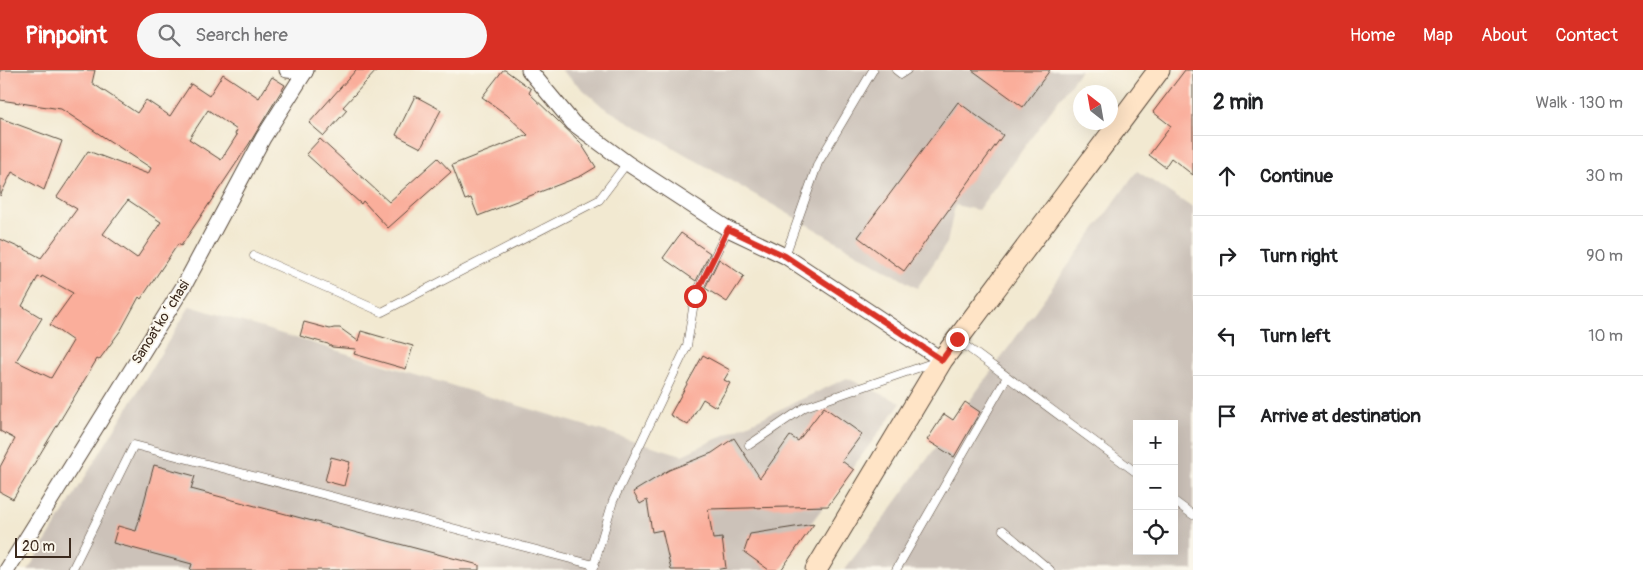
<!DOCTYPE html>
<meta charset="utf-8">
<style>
body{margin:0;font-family:Pangolin,sans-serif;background:#f6f6f6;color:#202124}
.controls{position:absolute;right:15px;bottom:15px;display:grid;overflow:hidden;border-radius:0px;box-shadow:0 5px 20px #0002}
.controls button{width:45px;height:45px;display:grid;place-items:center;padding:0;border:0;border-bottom:1px solid #e0e0e0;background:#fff;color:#202124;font:25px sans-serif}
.compass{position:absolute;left:1073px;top:15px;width:45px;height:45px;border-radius:50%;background:#fff;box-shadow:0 5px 20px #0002;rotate:329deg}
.scale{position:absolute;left:15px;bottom:12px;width:56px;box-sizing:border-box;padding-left:5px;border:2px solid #3b2a1e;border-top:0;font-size:14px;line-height:18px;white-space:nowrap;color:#3b2a1e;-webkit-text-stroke:4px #fbf7ec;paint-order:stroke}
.stop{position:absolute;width:15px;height:15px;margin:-11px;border:4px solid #d93025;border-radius:50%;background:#fff}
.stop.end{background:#d93025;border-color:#fff;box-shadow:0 1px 5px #0008}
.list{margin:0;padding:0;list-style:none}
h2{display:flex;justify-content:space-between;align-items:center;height:65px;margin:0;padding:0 20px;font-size:21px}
h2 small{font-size:16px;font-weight:400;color:#757577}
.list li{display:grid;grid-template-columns:32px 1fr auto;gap:15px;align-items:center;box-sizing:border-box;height:80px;padding:0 20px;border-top:1px solid #e0e0e0}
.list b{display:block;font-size:19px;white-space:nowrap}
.list em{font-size:16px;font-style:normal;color:#757577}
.icon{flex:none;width:28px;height:28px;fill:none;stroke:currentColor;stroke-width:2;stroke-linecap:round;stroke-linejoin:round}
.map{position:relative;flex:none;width:1193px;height:500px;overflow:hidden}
header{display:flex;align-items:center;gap:30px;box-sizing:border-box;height:70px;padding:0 25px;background:#d93025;color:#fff}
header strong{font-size:24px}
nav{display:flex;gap:28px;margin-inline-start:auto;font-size:18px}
.search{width:350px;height:45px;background:#f6f6f6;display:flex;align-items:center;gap:12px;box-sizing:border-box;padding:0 18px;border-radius:28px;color:#757577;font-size:19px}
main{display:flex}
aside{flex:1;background:#fff}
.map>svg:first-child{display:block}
</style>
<header>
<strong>Pinpoint</strong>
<div class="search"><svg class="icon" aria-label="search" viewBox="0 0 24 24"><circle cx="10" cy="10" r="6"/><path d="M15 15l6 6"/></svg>Search here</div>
<nav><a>Home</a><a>Map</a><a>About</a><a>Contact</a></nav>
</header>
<main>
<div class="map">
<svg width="1193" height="500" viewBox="0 0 1193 500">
<rect width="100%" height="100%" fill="#fbf7ec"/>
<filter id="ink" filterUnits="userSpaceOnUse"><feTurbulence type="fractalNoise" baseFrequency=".02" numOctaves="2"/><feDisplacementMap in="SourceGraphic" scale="10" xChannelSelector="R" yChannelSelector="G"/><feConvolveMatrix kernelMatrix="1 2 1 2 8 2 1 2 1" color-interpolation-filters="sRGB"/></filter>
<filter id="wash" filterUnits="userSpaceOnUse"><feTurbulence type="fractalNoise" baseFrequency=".0096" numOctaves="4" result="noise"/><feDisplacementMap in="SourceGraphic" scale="20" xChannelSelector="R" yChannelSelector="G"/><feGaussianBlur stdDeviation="1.12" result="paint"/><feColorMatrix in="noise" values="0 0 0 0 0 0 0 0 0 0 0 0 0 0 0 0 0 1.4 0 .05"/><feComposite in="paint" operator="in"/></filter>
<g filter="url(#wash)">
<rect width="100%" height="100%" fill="#f2e9d1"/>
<g fill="#ccc2b9" fill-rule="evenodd">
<path d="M 561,0 L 1081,0 L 978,140 L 955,135 L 947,173 L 917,218 L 603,37 Z"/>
<path d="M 1137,101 L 1193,138 L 1193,500 L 844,500 L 885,447 ZM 1137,354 L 1174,354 L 1174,481 L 1137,481 Z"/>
<path d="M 190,236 L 682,385 L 847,308 L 901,333 L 776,500 L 28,500 Z"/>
</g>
<g id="blocks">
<g fill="#faae9b" fill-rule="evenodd">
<path d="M 0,0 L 95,0 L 92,13 L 137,43 L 146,30 L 170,46 L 191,14 L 209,26 L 223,4 L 259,28 L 272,7 L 285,15 L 249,74 L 181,176 L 178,174 L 141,229 L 139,227 L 121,260 L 99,290 L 97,289 L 13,429 L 0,422 L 0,397 L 15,369 L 0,361 L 0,169 L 20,178 L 21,177 L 41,188 L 77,139 L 57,127 L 88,81 L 148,104 L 151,98 L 61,39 L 0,30 ZM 208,40 L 237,60 L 235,64 L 237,65 L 221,90 L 189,69 ZM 128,130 L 161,152 L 137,188 L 103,164 ZM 42,206 L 73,223 L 50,255 L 73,271 L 51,308 L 16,291 L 42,248 L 22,236 L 38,207 L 41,208 Z"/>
<path d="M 356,0 L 377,0 L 343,37 L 347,40 L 324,66 L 309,53 Z"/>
<path d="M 503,0 L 505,0 L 531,19 L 529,23 L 580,72 L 596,97 L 581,106 L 478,146 L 471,128 L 465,130 L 452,95 L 528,65 L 507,45 L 482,27 Z"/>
<path d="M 972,0 L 1050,0 L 1023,37 Z"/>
<path d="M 1185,0 L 1193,0 L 1193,105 L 1171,88 L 1165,97 L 1149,85 L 1171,56 L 1153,42 Z"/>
<path d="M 415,26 L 441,40 L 421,78 L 396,65 Z"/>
<path d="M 958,32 L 1003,65 L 904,201 L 858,167 Z"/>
<path d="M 0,48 L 62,71 L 44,120 L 12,102 L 0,126 Z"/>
<path d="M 320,69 L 389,132 L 438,88 L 451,102 L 388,158 L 363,131 L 361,134 L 306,84 Z"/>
<path d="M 681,163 L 710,183 L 696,211 L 663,188 Z"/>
<path d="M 719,189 L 744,206 L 727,232 L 705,218 Z"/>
<path d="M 304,252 L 330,259 L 334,258 L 340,258 L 358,271 L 361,261 L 413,276 L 406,299 L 354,284 L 356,279 L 332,277 L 328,274 L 300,266 Z"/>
<path d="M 703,285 L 730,300 L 724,310 L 730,313 L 716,337 L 703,329 L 688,355 L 670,345 Z"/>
<path d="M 965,332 L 980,342 L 954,387 L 927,370 L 944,344 L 953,350 Z"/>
<path d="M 824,337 L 862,364 L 842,391 L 854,400 L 828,436 L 708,439 L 713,469 L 722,468 L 726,498 L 715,500 L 671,500 L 662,460 L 652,462 L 647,430 L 640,434 L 633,422 L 669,400 L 712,383 L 734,368 L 760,408 L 790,366 L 798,371 Z"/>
<path d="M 331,387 L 350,392 L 344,416 L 325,411 Z"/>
<path d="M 154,395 L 195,406 L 191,419 L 479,495 L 479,500 L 190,500 L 192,494 L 113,473 L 118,456 L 136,461 Z"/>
<path d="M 814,454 L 781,500 L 769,500 L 744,482 L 750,464 Z"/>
</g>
</g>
</g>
<g filter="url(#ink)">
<use href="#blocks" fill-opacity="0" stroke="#564739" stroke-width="1"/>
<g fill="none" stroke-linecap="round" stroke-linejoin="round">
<defs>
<g id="lane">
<path d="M 896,0 L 901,4 L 907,0"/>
<path d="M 254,186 L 382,242 L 599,130 L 627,93"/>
<path d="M 785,186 L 818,93 L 873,0"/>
<path d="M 959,271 L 1137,403"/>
<path d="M 749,375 L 805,337 L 935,292"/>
<path d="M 1174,431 L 1193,445"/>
<path d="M 1003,460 L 1050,500"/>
<path d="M 593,498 L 613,431 L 687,276 L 695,226 L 728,159"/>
<path d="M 72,500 L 134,375 L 594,495"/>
<path d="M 896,500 L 1007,307"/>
</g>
<g id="street">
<path d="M 287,0 L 305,2"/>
<path d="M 529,0 L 573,53 L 627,93 L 728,159 L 785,186 L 942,290"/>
<path d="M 7,500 L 185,214 L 263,68 L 306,0"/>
</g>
<path id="secondary" d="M 816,500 L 942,290 L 1159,0"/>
</defs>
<use href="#lane" stroke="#564739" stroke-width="9"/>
<use href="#street" stroke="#564739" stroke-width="17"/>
<use href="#secondary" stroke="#564739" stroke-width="23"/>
<use href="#lane" stroke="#fff" stroke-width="8"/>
<use href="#street" stroke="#fff" stroke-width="15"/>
<use href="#secondary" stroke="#ffe4c6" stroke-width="21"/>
</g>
</g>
<g fill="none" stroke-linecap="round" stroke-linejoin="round" filter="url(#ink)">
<path stroke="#d93025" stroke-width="6" d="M 695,226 L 728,159 L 785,186 L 942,290 L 957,269"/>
</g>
<g text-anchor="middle" stroke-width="4" stroke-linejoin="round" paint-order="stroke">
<g font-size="14" fill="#3b2a1e" stroke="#fbf7ec">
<text transform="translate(160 252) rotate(-58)" y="5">Sanoat koʻchasi</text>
</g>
</g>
</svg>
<div class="controls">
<button>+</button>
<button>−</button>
<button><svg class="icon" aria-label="locate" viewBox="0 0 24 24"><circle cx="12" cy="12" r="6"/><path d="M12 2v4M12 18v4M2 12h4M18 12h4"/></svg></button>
</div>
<svg class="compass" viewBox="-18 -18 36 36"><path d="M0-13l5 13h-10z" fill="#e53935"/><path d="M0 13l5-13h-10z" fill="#757577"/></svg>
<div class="scale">20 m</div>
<div class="stop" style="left:695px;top:226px"></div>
<div class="stop end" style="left:957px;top:269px"></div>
</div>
<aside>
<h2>2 min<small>Walk · 130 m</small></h2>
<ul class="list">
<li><svg class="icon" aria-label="ahead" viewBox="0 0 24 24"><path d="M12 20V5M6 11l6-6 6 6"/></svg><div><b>Continue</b></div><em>30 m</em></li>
<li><svg class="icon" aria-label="right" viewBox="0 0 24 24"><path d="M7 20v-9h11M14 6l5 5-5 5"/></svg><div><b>Turn right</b></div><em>90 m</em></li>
<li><svg class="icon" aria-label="left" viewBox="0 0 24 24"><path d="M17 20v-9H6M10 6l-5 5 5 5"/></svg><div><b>Turn left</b></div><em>10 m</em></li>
<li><svg class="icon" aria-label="arrive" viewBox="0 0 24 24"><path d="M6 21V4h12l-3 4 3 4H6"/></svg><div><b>Arrive at destination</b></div></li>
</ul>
</aside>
</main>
